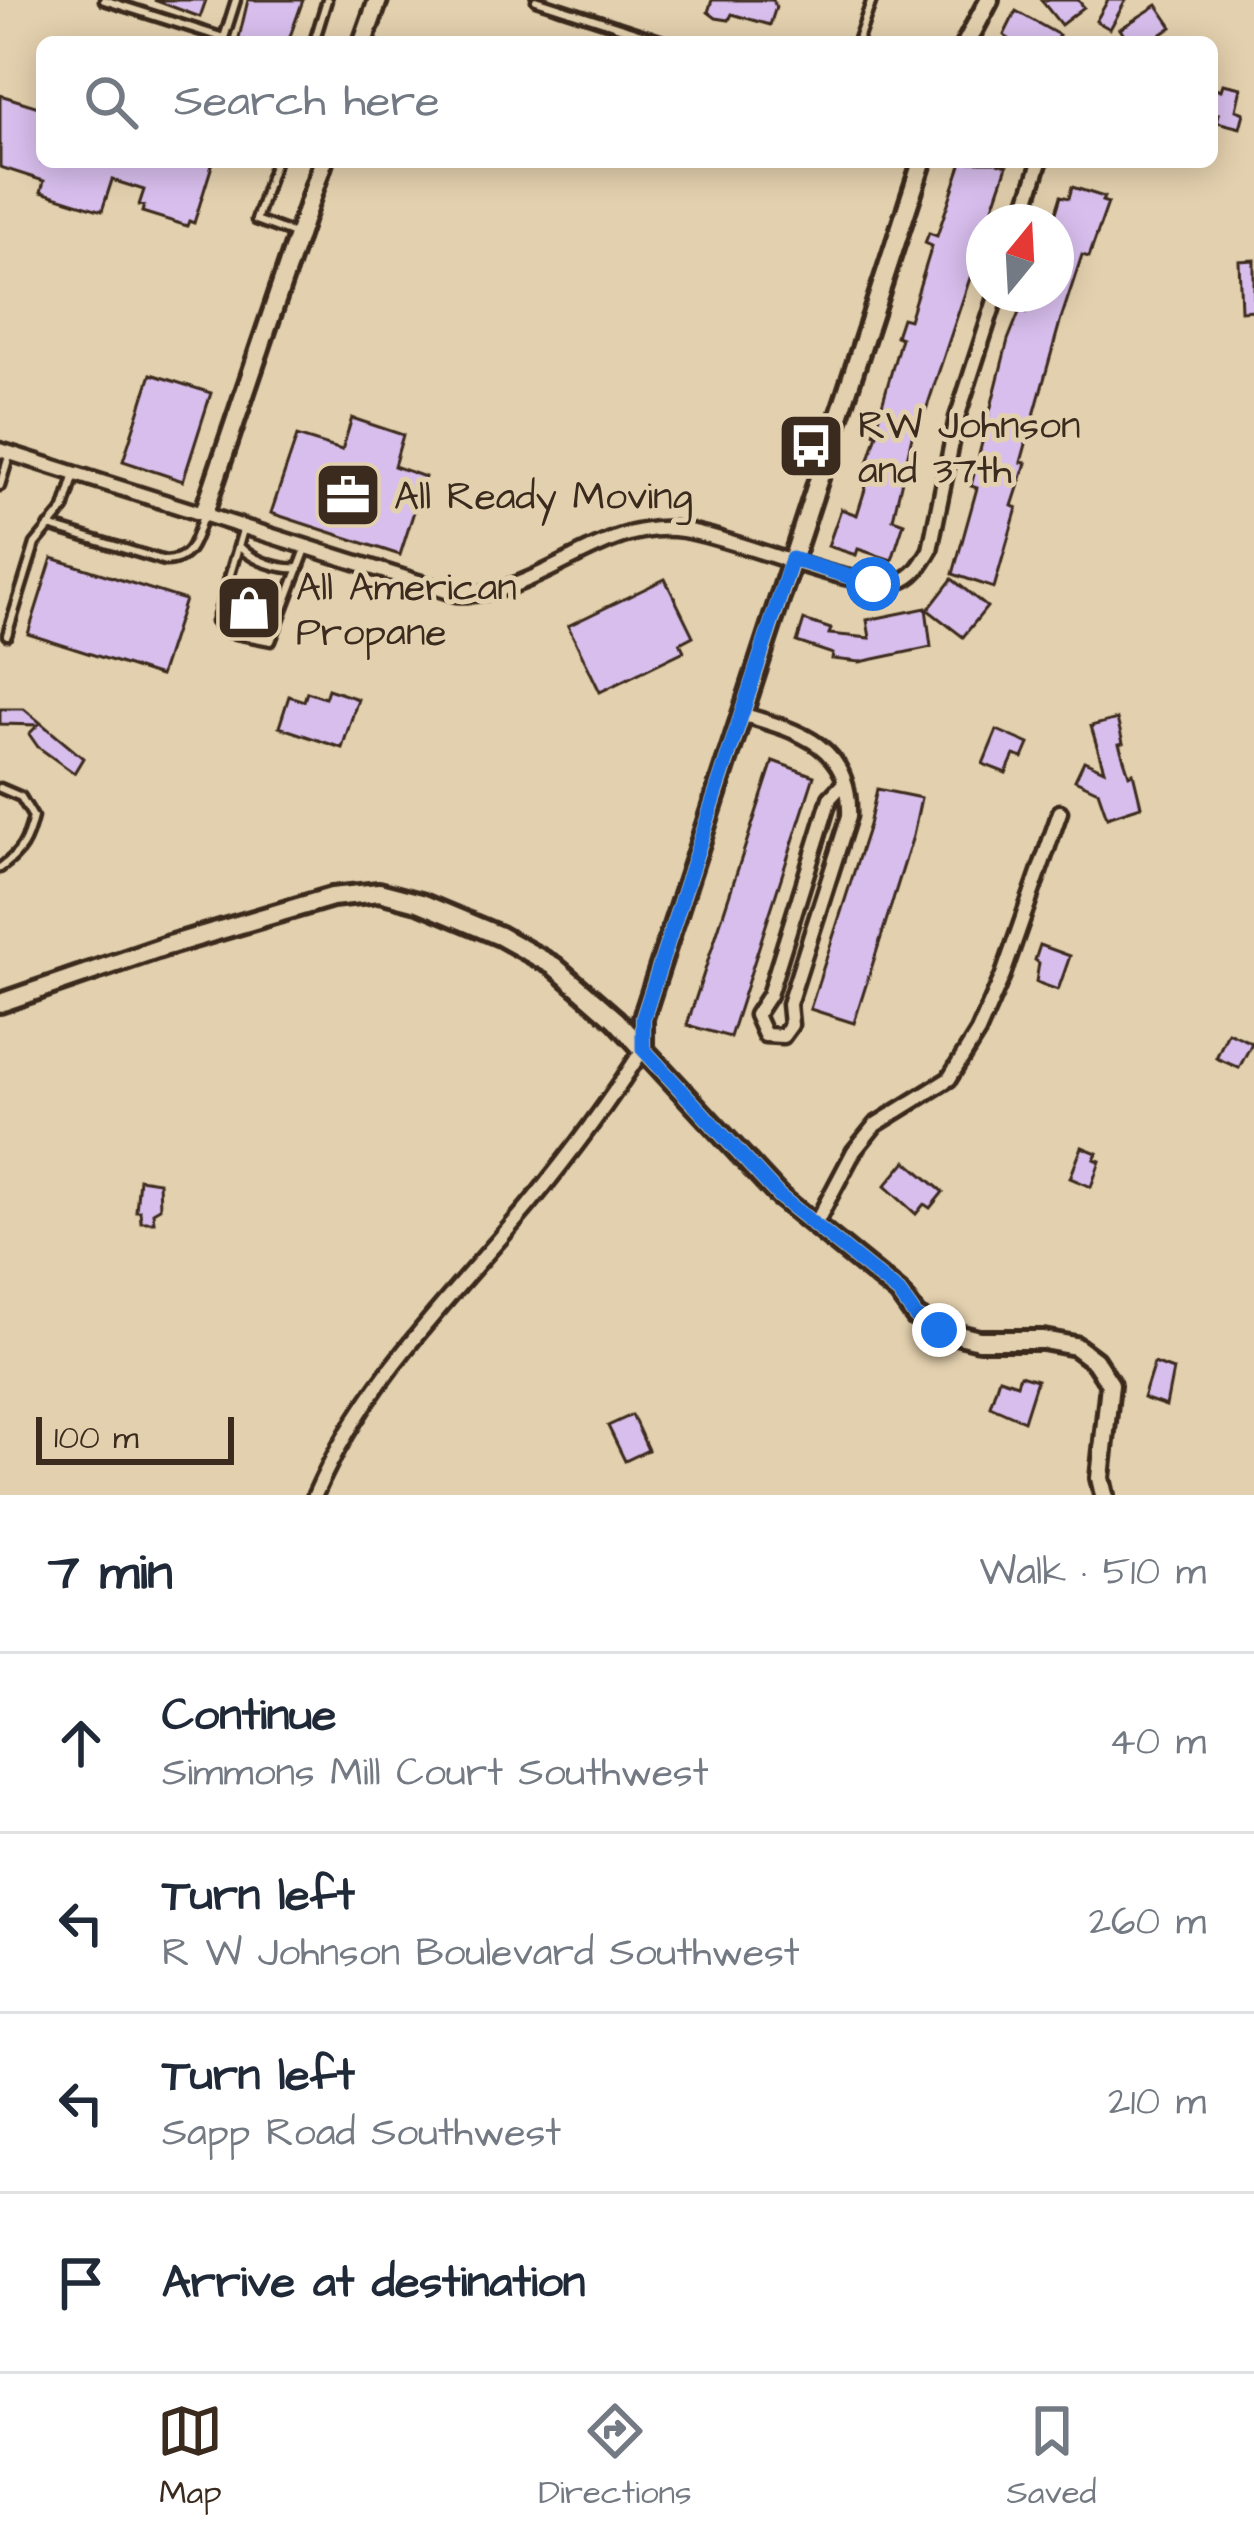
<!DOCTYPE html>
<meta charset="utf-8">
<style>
body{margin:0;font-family:"Architects Daughter",sans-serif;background:#f2f2f3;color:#1f2937}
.compass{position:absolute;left:966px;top:204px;width:108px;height:108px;border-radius:50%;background:#fff;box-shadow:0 6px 30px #0003;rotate:18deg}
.scale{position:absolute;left:36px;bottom:30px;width:198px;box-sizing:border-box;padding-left:12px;border:6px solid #3b2a1e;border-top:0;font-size:33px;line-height:42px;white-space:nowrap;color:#3b2a1e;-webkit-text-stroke:9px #e3d0ae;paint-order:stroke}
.stop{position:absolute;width:36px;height:36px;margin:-27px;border:9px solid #1a73e8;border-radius:50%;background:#fff}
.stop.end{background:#1a73e8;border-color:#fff;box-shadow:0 3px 12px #0008}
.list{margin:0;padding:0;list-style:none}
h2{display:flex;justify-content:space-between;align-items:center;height:156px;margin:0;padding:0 48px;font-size:51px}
h2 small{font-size:39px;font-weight:400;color:#747a83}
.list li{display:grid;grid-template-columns:78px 1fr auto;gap:36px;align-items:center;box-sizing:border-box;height:180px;padding:0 48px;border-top:3px solid #e0e1e3}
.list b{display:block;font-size:45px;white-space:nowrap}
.list p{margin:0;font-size:39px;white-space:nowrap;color:#747a83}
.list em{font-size:39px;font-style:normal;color:#747a83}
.icon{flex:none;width:66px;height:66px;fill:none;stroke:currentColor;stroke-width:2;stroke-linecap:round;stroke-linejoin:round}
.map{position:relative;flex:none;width:1254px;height:1495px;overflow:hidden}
.search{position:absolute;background:#fff;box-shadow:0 6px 30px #0003;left:36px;right:36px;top:36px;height:132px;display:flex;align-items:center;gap:30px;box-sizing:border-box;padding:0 42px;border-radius:18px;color:#747a83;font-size:45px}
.sheet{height:876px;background:#fff}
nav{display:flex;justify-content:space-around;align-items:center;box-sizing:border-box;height:168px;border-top:3px solid #e0e1e3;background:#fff;font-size:33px;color:#747a83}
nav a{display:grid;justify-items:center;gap:6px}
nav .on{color:#3b2a1e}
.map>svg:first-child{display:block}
</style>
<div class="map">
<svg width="1254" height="1495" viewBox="0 0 1254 1495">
<rect width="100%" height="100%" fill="#e3d0ae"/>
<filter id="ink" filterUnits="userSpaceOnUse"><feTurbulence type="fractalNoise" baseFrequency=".00833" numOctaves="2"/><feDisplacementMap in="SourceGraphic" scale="24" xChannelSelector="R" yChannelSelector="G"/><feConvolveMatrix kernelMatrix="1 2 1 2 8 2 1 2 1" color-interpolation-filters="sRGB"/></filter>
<g filter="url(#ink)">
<g fill="#d8beed" stroke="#3b2a1e" stroke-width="3">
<path d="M 154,0 L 206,0 L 200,17 Z"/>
<path d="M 248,0 L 303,0 L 288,42 L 238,42 Z"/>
<path d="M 712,0 L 773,0 L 776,7 L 770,25 L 732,14 L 729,20 L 716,18 L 708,12 Z"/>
<path d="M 1041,0 L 1078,0 L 1084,7 L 1061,25 Z"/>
<path d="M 1108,0 L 1126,0 L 1110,29 L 1096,21 Z"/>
<path d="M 1157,5 L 1172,27 L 1150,42 L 1140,42 L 1136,36 L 1128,41 L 1120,29 Z"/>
<path d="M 1016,11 L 1059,35 L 1055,42 L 1011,42 L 1004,35 Z"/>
<path d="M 1223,84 L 1241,88 L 1236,110 L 1244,113 L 1240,128 L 1217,122 L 1219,114 L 1212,112 L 1212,87 L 1221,90 Z"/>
<path d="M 0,95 L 42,108 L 42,162 L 213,162 L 194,223 L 189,221 L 187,226 L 142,212 L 144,206 L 139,205 L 144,190 L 112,180 L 102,211 L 41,192 L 44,181 L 0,167 Z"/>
<path d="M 962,162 L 994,162 L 1007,166 L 988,222 L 984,222 L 979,251 L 925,413 L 918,410 L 893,519 L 904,523 L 892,560 L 858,549 L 856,555 L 828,546 L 841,509 L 857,515 L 872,467 L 867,466 L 877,434 L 874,433 L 901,338 L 896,336 L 902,318 L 909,320 L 932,246 L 925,243 L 929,233 L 937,236 Z"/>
<path d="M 1072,187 L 1104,197 L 1102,201 L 1108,203 L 1089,257 L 1082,255 L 1060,322 L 1021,462 L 1026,463 L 1012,506 L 1017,508 L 994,588 L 953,574 L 977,488 L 971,486 L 1008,340 L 1020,310 L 1026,312 L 1032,294 L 1056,294 L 1053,222 L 1061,196 L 1069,198 Z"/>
<path d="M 1254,260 L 1254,310 L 1241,311 L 1239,261 Z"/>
<path d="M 151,374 L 211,393 L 183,481 L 123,461 Z"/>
<path d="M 352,418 L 403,435 L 394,466 L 425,477 L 400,555 L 271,513 L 297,436 L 342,450 Z"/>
<path d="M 52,558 L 185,600 L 160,676 L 28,634 Z"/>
<path d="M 665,579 L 693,636 L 680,643 L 684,651 L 600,692 L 568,626 Z"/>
<path d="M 952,579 L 987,607 L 963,637 L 928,610 Z"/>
<path d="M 239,584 L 271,594 L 259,631 L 227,621 Z"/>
<path d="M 926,608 L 931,647 L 860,662 L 832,659 L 833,654 L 797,642 L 804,620 L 831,629 L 829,634 L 870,638 L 867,620 Z"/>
<path d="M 328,689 L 358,699 L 342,748 L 279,727 L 289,696 L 304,701 L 307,692 L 325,698 Z"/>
<path d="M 0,709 L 24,709 L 83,758 L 74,773 L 38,747 L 29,734 L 38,725 L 0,724 Z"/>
<path d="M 1117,719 L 1123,743 L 1119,744 L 1129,775 L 1133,773 L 1141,806 L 1107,817 L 1098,791 L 1075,780 L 1084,761 L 1104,770 L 1091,726 Z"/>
<path d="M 997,730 L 1029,744 L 1023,758 L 1014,755 L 1006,773 L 983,764 Z"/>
<path d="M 773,761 L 814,776 L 730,1037 L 687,1025 Z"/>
<path d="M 877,789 L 921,798 L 913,836 L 854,1023 L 810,1009 L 869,825 Z"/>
<path d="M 1040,945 L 1070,956 L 1058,990 L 1036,982 L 1039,963 L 1035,960 Z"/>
<path d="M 1228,1032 L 1252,1043 L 1239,1068 L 1216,1058 Z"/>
<path d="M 1082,1147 L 1097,1153 L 1094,1159 L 1100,1161 L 1091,1187 L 1070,1178 Z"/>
<path d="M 906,1161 L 943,1192 L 930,1208 L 924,1204 L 916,1214 L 885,1186 Z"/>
<path d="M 139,1179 L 159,1182 L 160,1208 L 153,1212 L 154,1222 L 141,1222 L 140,1211 L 136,1211 Z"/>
<path d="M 1154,1363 L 1173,1370 L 1166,1406 L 1143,1398 Z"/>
<path d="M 1020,1375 L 1037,1380 L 1024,1421 L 990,1406 L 999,1378 L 1017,1384 Z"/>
<path d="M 632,1415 L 648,1450 L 625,1461 L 608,1426 Z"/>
</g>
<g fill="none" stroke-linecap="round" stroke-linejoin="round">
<defs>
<g id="lane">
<path d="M 104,0 L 224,38 L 236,0"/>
<path d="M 536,0 L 666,42"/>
<path d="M 314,42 L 327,0"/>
<path d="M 857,42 L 872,0"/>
<path d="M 275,162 L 256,220 L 297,235"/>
<path d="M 0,486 L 9,456"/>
<path d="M 49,526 L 165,561 C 193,560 195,539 203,516"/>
<path d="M 243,530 L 216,622 L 230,633 L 271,641 L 306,549"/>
<path d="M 242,549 C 255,561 281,570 299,568"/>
<path d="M 7,635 L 35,544 L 64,509 L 75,474"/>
<path d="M 0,788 L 21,797 L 33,817 C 27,842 21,853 0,868"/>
</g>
<g id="street">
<path d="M 1021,222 L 1040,162"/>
<path d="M 0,450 L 456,594 C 539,600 600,517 683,530 C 733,537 860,593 898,582 C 914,577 922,564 930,550 L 957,418 L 997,294"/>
<path d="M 744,715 C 799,731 852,746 849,816 L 789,1004 L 791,1025 L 783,1036 L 765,1035 L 756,1015 L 769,995 L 830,798 L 844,783"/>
<path d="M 815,1225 L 854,1151 L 875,1125 L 949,1079 L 978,1032 L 1003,975 L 1060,812"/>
<path d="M 315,1495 C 366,1379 448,1301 528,1206 C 569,1156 608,1104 643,1049"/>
</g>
<g id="secondary">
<path d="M 363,42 L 378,0"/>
<path d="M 967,42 L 989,0"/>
<path d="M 204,513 L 323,162"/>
<path d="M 0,1003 L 163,947 L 332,897 L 379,892 L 421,903 L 500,936 L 554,966 L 616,1020 L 779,1196 L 899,1293 L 916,1317 L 939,1330 L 979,1340 L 1043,1340 L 1075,1346 L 1095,1361 L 1110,1384 L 1100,1478 L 1104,1495"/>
<path d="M 643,1049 L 643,1018 L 922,162"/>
</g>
</defs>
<use href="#lane" stroke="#3b2a1e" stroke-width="15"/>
<use href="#street" stroke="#3b2a1e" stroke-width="21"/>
<use href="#secondary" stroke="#3b2a1e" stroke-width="26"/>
<use href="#lane" stroke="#e3d0ae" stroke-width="6"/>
<use href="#street" stroke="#e3d0ae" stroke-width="12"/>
<use href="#secondary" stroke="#e3d0ae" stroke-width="16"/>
</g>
</g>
<g fill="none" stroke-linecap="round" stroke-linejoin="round" filter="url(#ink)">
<path stroke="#1a73e8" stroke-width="15" d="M 873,584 L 792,559 L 643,1018 L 643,1049 L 779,1196 L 899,1293 L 916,1317 L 939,1330"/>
</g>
<defs>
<symbol id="bus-square" viewBox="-11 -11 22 22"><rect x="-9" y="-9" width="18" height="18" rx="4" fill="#3b2a1e" stroke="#e3d0ae"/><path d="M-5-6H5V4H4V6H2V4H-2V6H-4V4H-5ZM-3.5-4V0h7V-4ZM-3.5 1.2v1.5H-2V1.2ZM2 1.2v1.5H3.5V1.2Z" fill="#fff"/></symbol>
<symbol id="office-square" viewBox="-11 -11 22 22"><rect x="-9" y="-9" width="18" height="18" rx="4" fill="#3b2a1e" stroke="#e3d0ae"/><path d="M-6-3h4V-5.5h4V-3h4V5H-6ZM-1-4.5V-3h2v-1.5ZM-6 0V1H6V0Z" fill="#fff"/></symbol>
<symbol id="shop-square" viewBox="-11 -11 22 22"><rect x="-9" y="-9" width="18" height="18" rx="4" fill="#3b2a1e" stroke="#e3d0ae"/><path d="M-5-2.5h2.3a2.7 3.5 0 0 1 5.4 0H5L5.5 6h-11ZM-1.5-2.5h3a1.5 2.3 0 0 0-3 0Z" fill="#fff"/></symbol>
</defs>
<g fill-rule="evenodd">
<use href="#bus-square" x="773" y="408" width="76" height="76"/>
<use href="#office-square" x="310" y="457" width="76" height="76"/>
<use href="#shop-square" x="211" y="570" width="76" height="76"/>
</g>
<g text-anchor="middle" stroke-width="10" stroke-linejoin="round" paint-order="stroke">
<g font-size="39" fill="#3b2a1e" stroke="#e3d0ae" text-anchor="start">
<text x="858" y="438">RW Johnson<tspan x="858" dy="45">and 37th</tspan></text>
<text x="394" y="509">All Ready Moving</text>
<text x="296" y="600">All American<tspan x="296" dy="45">Propane</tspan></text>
</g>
</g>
</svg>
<svg class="compass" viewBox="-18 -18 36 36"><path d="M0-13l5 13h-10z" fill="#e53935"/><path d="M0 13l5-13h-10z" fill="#747a83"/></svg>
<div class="scale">100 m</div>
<div class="stop" style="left:873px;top:584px"></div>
<div class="stop end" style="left:939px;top:1330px"></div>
<div class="search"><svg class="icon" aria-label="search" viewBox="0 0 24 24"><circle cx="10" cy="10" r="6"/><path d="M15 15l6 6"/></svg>Search here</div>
</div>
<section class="sheet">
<h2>7 min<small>Walk · 510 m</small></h2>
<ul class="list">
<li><svg class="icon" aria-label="ahead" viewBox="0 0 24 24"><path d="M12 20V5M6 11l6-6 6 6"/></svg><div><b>Continue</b><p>Simmons Mill Court Southwest</p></div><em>40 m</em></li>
<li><svg class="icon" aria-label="left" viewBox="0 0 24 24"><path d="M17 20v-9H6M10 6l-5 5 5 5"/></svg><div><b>Turn left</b><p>R W Johnson Boulevard Southwest</p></div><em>260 m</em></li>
<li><svg class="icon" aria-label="left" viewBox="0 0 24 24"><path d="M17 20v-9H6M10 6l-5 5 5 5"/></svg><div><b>Turn left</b><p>Sapp Road Southwest</p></div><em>210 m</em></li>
<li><svg class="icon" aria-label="arrive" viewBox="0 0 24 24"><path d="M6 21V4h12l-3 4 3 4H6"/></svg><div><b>Arrive at destination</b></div></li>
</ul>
</section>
<nav>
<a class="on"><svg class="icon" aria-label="map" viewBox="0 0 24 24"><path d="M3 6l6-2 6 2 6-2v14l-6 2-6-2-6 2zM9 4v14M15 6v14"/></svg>Map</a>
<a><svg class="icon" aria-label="directions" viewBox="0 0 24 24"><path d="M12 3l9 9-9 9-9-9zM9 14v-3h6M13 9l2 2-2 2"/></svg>Directions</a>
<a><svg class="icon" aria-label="saved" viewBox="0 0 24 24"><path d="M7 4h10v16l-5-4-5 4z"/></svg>Saved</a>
</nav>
